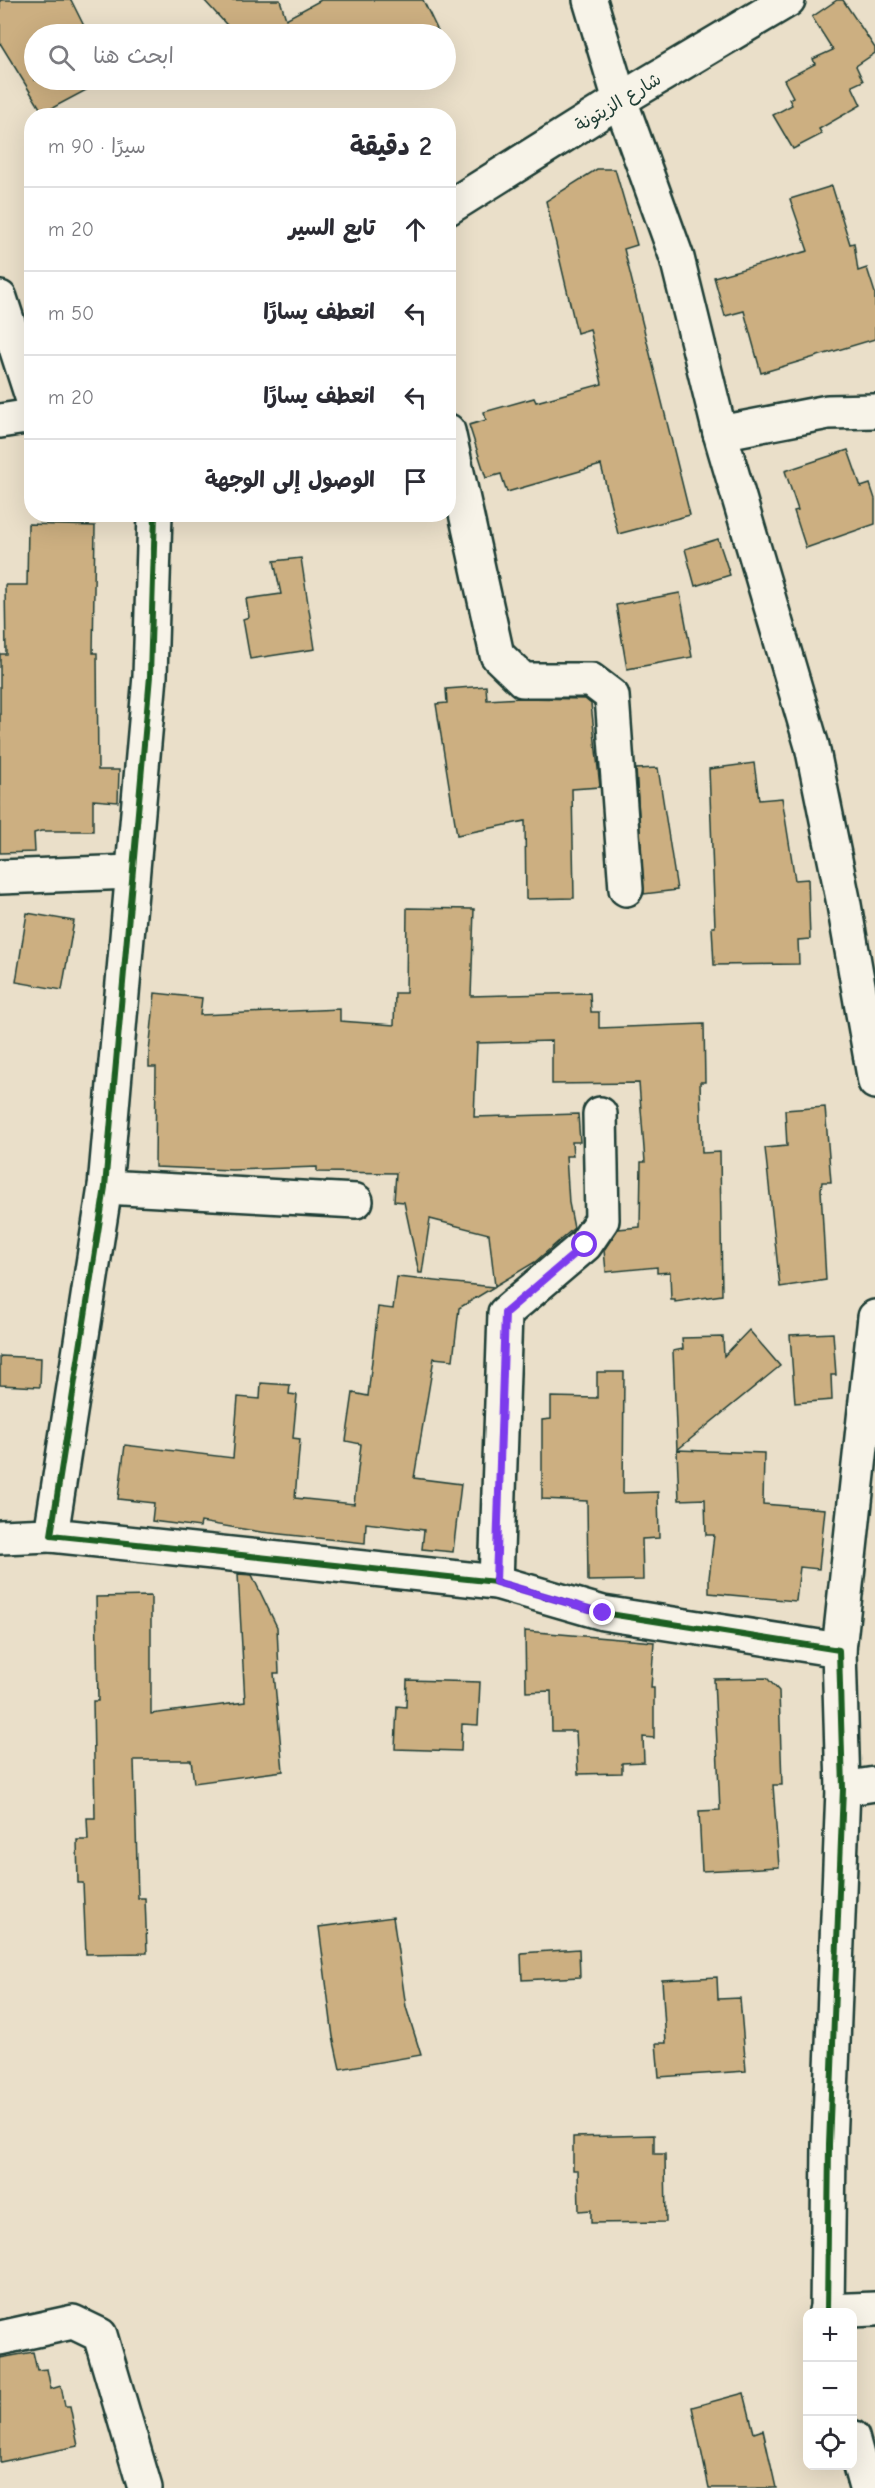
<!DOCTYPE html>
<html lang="ar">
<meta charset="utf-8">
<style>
body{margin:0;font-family:"Comic Neue","Playpen Sans Arabic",sans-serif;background:#f2f2f3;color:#2b2b33;direction:rtl}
.controls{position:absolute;right:18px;bottom:18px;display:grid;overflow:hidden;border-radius:12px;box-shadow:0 6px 24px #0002}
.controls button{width:54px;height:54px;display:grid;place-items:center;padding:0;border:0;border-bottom:2px solid #e1e1e2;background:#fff;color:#2b2b33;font:30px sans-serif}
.stop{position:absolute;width:18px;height:18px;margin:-14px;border:4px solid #7c3aed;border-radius:50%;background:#fff}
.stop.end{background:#7c3aed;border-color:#fff;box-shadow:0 2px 6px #0008}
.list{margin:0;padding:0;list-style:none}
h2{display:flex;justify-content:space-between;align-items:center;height:78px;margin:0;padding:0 24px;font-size:26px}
h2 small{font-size:20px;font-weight:400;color:#7c7c81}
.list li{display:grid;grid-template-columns:39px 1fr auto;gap:18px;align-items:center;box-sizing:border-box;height:84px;padding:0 24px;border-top:2px solid #e1e1e2}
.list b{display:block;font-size:22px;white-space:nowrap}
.list em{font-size:20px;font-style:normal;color:#7c7c81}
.icon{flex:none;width:33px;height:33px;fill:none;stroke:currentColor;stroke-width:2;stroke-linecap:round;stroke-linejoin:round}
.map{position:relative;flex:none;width:875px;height:2488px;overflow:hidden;direction:ltr}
.search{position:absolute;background:#fff;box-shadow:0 6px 24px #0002;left:24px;top:24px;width:432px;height:66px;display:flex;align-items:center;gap:15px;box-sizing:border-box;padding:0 21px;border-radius:33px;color:#7c7c81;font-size:22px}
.panel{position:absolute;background:#fff;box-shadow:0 6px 24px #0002;left:24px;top:108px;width:432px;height:414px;border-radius:24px;direction:rtl}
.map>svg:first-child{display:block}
</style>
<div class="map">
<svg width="875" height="2488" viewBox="0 0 875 2488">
<rect width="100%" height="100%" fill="#eadfc9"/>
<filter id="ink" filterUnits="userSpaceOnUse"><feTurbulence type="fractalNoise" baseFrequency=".0167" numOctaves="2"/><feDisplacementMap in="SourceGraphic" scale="12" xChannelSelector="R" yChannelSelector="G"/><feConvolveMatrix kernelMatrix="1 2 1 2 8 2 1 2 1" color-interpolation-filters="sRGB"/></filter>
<g filter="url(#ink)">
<g fill="#ccaf81" stroke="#1f3d34" stroke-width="1.5">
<path d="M 0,0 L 71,0 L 88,34 L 34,34 L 34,80 L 89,80 L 92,87 L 43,113 L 0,43 Z"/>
<path d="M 204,0 L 280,0 L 286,19 L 321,0 L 423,0 L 438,31 L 430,34 L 235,34 Z"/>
<path d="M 837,0 L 843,0 L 875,48 L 875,53 L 856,66 L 863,81 L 852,86 L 861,105 L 819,129 L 822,134 L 793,149 L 773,115 L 792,105 L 789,99 L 793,97 L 784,80 L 815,64 L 813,59 L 833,50 L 812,17 Z"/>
<path d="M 597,169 L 615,169 L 637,245 L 624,249 L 690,515 L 618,534 L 601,465 L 507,492 L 501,474 L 486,478 L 469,425 L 486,420 L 484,412 L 534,398 L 536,402 L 602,384 L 590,329 L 577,333 L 546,201 Z"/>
<path d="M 832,186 L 850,244 L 854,243 L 858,271 L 867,268 L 875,293 L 875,339 L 761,373 L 744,311 L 725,316 L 714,277 L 808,251 L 790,199 Z"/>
<path d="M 848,450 L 861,487 L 870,484 L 875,499 L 875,524 L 806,548 L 794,511 L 798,510 L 785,471 Z"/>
<path d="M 28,524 L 95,526 L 93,653 L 97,653 L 98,770 L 119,770 L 118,802 L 93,800 L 93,831 L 41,831 L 34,833 L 35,852 L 0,853 L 0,654 L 6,654 L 5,585 L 27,585 Z"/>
<path d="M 718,539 L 730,575 L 695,586 L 685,549 Z"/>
<path d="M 301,558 L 315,649 L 250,659 L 243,619 L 249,617 L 246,599 L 281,594 L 274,561 Z"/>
<path d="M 680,593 L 692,657 L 627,669 L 616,605 Z"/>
<path d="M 486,686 L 487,700 L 520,698 L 585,699 L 591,704 L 600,787 L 572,789 L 574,898 L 526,899 L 525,821 L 457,835 L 436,704 L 447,703 L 446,689 Z"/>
<path d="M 754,763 L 759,800 L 782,798 L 795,880 L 808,879 L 810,939 L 798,940 L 799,964 L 714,965 L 712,927 L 715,927 L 709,769 Z"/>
<path d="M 658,768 L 677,890 L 644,894 L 636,769 Z"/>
<path d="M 407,908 L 474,909 L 471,996 L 590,993 L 591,1012 L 599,1012 L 599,1028 L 704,1024 L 705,1082 L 700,1082 L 702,1153 L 720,1152 L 722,1295 L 675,1302 L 675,1300 L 671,1300 L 670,1272 L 657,1273 L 657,1267 L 606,1272 L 604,1250 L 618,1229 L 640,1227 L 641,1162 L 645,1162 L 639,1083 L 552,1084 L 552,1041 L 477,1043 L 474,1117 L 578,1114 L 580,1142 L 572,1142 L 573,1156 L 566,1156 L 569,1203 L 574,1228 L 535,1262 L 495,1286 L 489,1234 L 430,1219 L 422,1273 L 419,1273 L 404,1202 L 394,1201 L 396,1173 L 317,1172 L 317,1167 L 232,1170 L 155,1167 L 156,1067 L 149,1067 L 149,1052 L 155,993 L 202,998 L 200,1015 L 340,1009 L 340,1021 L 394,1025 L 395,993 L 406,993 Z"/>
<path d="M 27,913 L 74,921 L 62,990 L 16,982 Z"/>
<path d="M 825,1107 L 831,1182 L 822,1182 L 821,1190 L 826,1280 L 780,1287 L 765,1148 L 787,1146 L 785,1110 Z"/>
<path d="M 397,1277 L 494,1287 L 459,1308 L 453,1360 L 434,1358 L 414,1478 L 461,1484 L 453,1552 L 422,1549 L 424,1530 L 366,1523 L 365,1543 L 261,1532 L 201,1522 L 200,1527 L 152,1521 L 154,1503 L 118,1499 L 125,1445 L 233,1458 L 238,1397 L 260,1399 L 261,1383 L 290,1385 L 289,1394 L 297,1395 L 293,1438 L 300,1439 L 295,1498 L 354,1504 L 361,1444 L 346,1441 L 353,1393 L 368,1396 L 378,1307 L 393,1309 Z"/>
<path d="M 749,1330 L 780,1366 L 677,1450 L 673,1351 L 683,1349 L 682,1338 L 723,1337 L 724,1356 Z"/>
<path d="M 833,1333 L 836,1375 L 831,1375 L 832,1400 L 795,1403 L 790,1335 Z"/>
<path d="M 0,1356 L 41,1358 L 40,1387 L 0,1385 Z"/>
<path d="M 597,1372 L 624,1372 L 623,1493 L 658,1492 L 659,1538 L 642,1539 L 643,1580 L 588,1581 L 587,1501 L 542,1499 L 542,1420 L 551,1419 L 551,1397 L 597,1398 Z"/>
<path d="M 677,1450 L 764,1453 L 763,1504 L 825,1509 L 819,1569 L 800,1567 L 796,1601 L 709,1593 L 709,1578 L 714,1535 L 706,1535 L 705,1499 L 679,1500 Z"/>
<path d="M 238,1574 L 252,1575 L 277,1627 L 279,1673 L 274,1673 L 283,1771 L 194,1783 L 191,1760 L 134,1760 L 138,1898 L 145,1898 L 147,1953 L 86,1954 L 83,1883 L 78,1883 L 77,1840 L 88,1840 L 87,1818 L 95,1818 L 93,1701 L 98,1701 L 96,1597 L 151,1596 L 151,1714 L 245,1702 Z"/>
<path d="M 525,1631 L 654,1642 L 651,1688 L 654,1688 L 654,1738 L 643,1737 L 644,1762 L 622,1763 L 622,1773 L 578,1774 L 576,1731 L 552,1731 L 551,1691 L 526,1692 Z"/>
<path d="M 767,1678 L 779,1691 L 782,1785 L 773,1785 L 779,1867 L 702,1871 L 699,1811 L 720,1810 L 714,1679 Z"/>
<path d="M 407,1680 L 480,1682 L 478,1725 L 462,1724 L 461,1751 L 395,1749 L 397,1706 L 406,1707 Z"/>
<path d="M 393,1917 L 406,2007 L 421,2055 L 340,2069 L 333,2037 L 319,1927 Z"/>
<path d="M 579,1949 L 580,1977 L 522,1980 L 521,1953 Z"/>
<path d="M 717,1977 L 718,1999 L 740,1998 L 746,2071 L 659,2077 L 656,2043 L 666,2043 L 662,1980 Z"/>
<path d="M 654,2135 L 654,2154 L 665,2154 L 666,2222 L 591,2223 L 591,2210 L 579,2211 L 578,2170 L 573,2170 L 573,2137 Z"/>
<path d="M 33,2352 L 37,2370 L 47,2369 L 51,2389 L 61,2386 L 65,2406 L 70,2406 L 78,2446 L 0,2462 L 0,2358 Z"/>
<path d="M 744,2393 L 754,2433 L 763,2430 L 776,2488 L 709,2488 L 692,2407 Z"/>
</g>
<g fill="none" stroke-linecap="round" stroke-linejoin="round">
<defs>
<g id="minor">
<path d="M 590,0 L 620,100 L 677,258 L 720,433 L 812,746 L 843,899 L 875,1082"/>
<path d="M 448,208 L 620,100 L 788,0"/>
<path d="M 0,298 L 32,397"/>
<path d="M 0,421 L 32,416"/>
<path d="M 448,431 L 497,655 L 523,680 L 591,680 L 612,696 L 626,889"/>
<path d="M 720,433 L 828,412 L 875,411"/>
<path d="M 155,514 L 150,676 L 105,1187 L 51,1535 L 496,1582 L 603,1613 L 839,1650 L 843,1789 L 829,2145 L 827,2312"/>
<path d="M 0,877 L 132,872"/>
<path d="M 105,1187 L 356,1201"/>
<path d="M 0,1537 L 51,1535"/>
<path d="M 496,1582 L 505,1313 L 585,1245 L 602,1220 L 600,1114"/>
<path d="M 839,1650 L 875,1317"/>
<path d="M 843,1789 L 875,1784"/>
<path d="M 826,2311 L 875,2309"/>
<path d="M 0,2338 L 73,2322 L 100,2335 L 145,2488"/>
<path d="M 852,2437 L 866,2488"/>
</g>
</defs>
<use href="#minor" stroke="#1f3d34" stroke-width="38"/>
<use href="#minor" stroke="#f7f3e8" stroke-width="33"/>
<defs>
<path id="cycleway" d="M 155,514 L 150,676 L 105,1187 L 51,1535 L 496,1582 L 603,1613 L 839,1650 L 843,1789 L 829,2145 L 827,2312"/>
</defs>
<use href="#cycleway" stroke="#f7f3e8" stroke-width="10"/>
<use href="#cycleway" stroke="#1b5e20" stroke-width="6"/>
</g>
</g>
<g fill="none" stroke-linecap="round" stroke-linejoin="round" filter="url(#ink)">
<path stroke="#7c3aed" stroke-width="8" d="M 585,1245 L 505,1313 L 496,1582 L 603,1613"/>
</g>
<g text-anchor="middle" stroke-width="5" stroke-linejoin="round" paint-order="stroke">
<g font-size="18" fill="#1f3d34" stroke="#f7f3e8">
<text transform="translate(618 102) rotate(-31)" y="6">شارع الزيتونة</text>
</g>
</g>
</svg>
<div class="controls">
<button>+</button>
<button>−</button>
<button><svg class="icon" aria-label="locate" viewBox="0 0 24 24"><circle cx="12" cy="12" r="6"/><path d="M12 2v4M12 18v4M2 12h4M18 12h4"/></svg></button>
</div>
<div class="stop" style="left:585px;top:1245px"></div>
<div class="stop end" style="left:603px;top:1613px"></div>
<div class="search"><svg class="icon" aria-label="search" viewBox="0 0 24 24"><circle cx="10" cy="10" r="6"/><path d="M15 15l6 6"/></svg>ابحث هنا</div>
<section class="panel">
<h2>2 دقيقة<small>سيرًا · 90 m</small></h2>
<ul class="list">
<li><svg class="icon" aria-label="ahead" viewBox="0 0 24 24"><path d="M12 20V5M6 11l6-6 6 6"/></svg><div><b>تابع السير</b></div><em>20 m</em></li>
<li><svg class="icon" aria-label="left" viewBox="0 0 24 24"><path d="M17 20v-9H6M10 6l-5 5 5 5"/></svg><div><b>انعطف يسارًا</b></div><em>50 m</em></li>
<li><svg class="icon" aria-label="left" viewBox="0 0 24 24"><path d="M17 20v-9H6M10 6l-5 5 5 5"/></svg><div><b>انعطف يسارًا</b></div><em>20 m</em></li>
<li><svg class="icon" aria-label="arrive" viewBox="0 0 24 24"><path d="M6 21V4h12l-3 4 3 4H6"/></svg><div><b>الوصول إلى الوجهة</b></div></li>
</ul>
</section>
</div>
